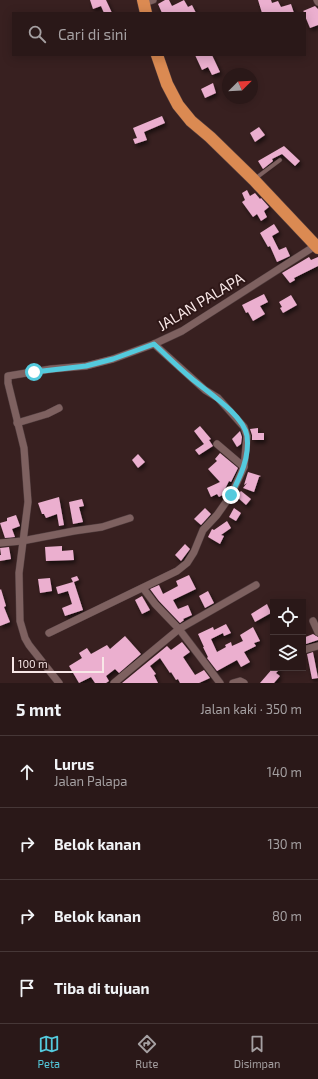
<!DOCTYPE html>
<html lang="id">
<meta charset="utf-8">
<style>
body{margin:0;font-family:"Exo 2",sans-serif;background:#322121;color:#f1f3f6}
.controls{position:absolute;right:12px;bottom:12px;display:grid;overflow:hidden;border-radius:0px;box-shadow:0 2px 10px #0003}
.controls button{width:36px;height:36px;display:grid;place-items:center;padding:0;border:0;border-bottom:1px solid #463737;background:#2a1818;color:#f1f3f6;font:20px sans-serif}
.compass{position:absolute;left:222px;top:68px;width:36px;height:36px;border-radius:50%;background:#2a1818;box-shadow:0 2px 10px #0003;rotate:66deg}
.scale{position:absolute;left:12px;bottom:10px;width:92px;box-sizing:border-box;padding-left:4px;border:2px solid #f8e7e7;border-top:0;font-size:11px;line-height:14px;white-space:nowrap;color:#f8e7e7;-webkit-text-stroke:3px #2e1717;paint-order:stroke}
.stop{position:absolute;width:12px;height:12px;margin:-9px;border:3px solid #54cadd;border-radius:50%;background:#fff}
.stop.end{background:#54cadd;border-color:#fff;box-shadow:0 1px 4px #0008}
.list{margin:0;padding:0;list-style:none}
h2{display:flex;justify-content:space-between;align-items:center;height:52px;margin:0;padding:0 16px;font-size:17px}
h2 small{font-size:13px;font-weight:400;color:#a5a0a2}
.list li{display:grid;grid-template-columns:26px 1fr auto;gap:12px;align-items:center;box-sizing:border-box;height:72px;padding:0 16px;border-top:1px solid #463737}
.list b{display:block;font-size:15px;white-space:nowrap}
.list p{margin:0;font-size:13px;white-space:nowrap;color:#a5a0a2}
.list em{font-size:13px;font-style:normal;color:#a5a0a2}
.icon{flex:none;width:22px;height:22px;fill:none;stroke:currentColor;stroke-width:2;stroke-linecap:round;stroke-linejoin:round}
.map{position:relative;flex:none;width:318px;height:683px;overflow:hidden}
.search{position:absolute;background:#2a1818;box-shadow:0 2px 10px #0003;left:12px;right:12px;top:12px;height:44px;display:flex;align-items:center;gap:10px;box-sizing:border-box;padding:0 14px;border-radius:0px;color:#a5a0a2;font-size:15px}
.sheet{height:340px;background:#2a1818}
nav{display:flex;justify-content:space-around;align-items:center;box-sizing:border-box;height:56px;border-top:1px solid #463737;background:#2a1818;font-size:11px;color:#a5a0a2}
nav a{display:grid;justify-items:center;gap:2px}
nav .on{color:#54cadd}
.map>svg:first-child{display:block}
</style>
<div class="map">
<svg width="318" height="683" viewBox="0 0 318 683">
<defs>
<filter id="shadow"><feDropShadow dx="2" dy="3" stdDeviation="2" flood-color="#0009"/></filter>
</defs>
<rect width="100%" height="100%" fill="#382020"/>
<g fill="#ebafcf" filter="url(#shadow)">
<path d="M 90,0 L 106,0 L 112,13 L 104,13 L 101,6 L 93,9 Z"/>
<path d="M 165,0 L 169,0 L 172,6 L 184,0 L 188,7 L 192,5 L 196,13 L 162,13 L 158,4 Z"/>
<path d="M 258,0 L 271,0 L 272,3 L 278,1 L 281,7 L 291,4 L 294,13 L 262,13 Z"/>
<path d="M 315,6 L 318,9 L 318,25 L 310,28 L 305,16 L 305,13 L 303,11 Z"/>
<path d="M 195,55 L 212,55 L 220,72 L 212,75 L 208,67 L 202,70 Z"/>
<path d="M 213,83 L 216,93 L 205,98 L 201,89 Z"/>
<path d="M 162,116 L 165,123 L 144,132 L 147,140 L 135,144 L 133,139 L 137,138 L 133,128 Z"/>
<path d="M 259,127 L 265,135 L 255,142 L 250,133 Z"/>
<path d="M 284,146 L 300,161 L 295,166 L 282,154 L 272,159 L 273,161 L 263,169 L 258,161 Z"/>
<path d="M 247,190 L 250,196 L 255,193 L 260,199 L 261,198 L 269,207 L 264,211 L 267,217 L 261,221 L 257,214 L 253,217 L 242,202 L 245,200 L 242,193 Z"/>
<path d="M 274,224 L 279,232 L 272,236 L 279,250 L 286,247 L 290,256 L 277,262 L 270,246 L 268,247 L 260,233 Z"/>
<path d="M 309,257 L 311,260 L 318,257 L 318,266 L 294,278 L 295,280 L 290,283 L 282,273 Z"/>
<path d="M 264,294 L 268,302 L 260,306 L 265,314 L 253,321 L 248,312 L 246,313 L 242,305 Z"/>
<path d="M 291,295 L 297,305 L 283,313 L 280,308 L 282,307 L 279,302 Z"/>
<path d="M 200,426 L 211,439 L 209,440 L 213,446 L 199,455 L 195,450 L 204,444 L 194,431 Z"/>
<path d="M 258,428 L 258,433 L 264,433 L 264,440 L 252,440 L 252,435 L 250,429 Z"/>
<path d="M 240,431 L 242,437 L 241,444 L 237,447 L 232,439 Z"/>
<path d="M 220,453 L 238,468 L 231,482 L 229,481 L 225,489 L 226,493 L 219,497 L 217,494 L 211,497 L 207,488 L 220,482 L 208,469 L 217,461 L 215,459 Z"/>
<path d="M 138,454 L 145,462 L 138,468 L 132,460 Z"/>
<path d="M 248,472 L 261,476 L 259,477 L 254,492 L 243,488 L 247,483 L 244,485 Z"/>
<path d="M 241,491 L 251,499 L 246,505 L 236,496 Z"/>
<path d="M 59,497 L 64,525 L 59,526 L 57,514 L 46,518 L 44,514 L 42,514 L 38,503 Z"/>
<path d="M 82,499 L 84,506 L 79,507 L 83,522 L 73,524 L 69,502 Z"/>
<path d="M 205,508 L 211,514 L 201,525 L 194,519 Z"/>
<path d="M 234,508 L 241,513 L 236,521 L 229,517 Z"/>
<path d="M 16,515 L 20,526 L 12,529 L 15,537 L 5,538 L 0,523 L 7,521 L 7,518 Z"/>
<path d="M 227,521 L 231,528 L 221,535 L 224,536 L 220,544 L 208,537 L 212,529 L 214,530 Z"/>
<path d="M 185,544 L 190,549 L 181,561 L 175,555 Z"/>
<path d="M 62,546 L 62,551 L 73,550 L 74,560 L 46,561 L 45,547 Z"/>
<path d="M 9,547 L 11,559 L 0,561 L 0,555 L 1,555 L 0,548 Z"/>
<path d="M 189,575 L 196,589 L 173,600 L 178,609 L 188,605 L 192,615 L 183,619 L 184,620 L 180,623 L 159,601 L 150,589 L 159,585 L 163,594 L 178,586 L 176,581 Z"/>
<path d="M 77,576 L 79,580 L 74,582 L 83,610 L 65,616 L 62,608 L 72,604 L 68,591 L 58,594 L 56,587 L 73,582 L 71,578 Z"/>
<path d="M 50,578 L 52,591 L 40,593 L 38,579 Z"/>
<path d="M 1,589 L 6,606 L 4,607 L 10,622 L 0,626 L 0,590 Z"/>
<path d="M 208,591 L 214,603 L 205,608 L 199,596 Z"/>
<path d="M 142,596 L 150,610 L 142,614 L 135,600 Z"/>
<path d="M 267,604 L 271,613 L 255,622 L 251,614 Z"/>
<path d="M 226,624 L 231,633 L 224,636 L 223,633 L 211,639 L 217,652 L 226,647 L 225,645 L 231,642 L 232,646 L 243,641 L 240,635 L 253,627 L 260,641 L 254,643 L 256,646 L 244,652 L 250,662 L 241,667 L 237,660 L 217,671 L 207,658 L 208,657 L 203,647 L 204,647 L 198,634 L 213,627 L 214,630 Z"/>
<path d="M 313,634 L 318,637 L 318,640 L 303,645 L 303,638 Z"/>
<path d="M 125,636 L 141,654 L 119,673 L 115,669 L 106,676 L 109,681 L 106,683 L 95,683 L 91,677 L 79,683 L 69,666 L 82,658 L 79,653 L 87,648 L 91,654 L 107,645 L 110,649 Z"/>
<path d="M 182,642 L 190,652 L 183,657 L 195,675 L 204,670 L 210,678 L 199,683 L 180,683 L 178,679 L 176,680 L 171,672 L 170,673 L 160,658 L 150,666 L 156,674 L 154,675 L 158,683 L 122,683 L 167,646 L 171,650 Z"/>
<path d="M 313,652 L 318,678 L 312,679 L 307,654 Z"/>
<path d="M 273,668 L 281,668 L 276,673 L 280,676 L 274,683 L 260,683 Z"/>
</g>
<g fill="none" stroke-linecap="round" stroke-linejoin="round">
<defs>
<path id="lane" d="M 256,178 L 280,160"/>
<g id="street">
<path d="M 317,0 L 318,2"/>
<path d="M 144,3 L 153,0"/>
<path d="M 17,423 L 47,414 L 59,408"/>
<path d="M 217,444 L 244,467"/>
<path d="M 0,543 L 22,541 L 74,531 L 102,527 L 130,518"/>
<path d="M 143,588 L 155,604 L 179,629 L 220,683"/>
<path d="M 313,621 L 318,632"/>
<path d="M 49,633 L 177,571 L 187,563 L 194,552 L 203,530 L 217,515 L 231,495 L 244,467 L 247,436 L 244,427 L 218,398 L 205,390 L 154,344"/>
<path d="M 303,650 L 318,646"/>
<path d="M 59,683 L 29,645 L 25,638 L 20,621 L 19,573 L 28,502 L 24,448 L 8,383 L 8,376 L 51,369 L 86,366 L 113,359 L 154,344 L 182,331 L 318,244"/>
<path d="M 114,683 L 179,629 L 256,585"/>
<path d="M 233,683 L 240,681 L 244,683"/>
</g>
<g id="highway">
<path d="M 143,0 L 146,13"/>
<path d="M 157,55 L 167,84 L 178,105 L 191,121 L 210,137 L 254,180 L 318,248"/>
</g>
</defs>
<use href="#lane" stroke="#523e3f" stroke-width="4.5"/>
<use href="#street" stroke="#523e3f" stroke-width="8"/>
<use href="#highway" stroke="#523e3f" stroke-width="13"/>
<use href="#lane" stroke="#7e6160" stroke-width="3.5"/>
<use href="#street" stroke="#7e6160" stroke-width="7"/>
<use href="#highway" stroke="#db8a52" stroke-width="12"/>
</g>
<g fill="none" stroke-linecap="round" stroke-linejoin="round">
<path stroke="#54cadd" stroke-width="5" d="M 34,372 L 86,366 L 113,359 L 154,344 C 166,355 178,367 191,378 C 206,391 244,415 247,436 C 250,457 240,477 231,495"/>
</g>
<g text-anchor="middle" stroke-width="4" stroke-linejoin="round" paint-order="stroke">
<g font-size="15" fill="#f8e7e7" stroke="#2e1717">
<text transform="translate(201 302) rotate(-31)" y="5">JALAN PALAPA</text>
</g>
</g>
</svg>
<div class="controls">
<button><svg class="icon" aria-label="locate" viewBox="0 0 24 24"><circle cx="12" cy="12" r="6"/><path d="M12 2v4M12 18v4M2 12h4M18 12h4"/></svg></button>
<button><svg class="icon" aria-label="layers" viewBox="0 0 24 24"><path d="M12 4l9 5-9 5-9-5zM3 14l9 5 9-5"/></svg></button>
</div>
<svg class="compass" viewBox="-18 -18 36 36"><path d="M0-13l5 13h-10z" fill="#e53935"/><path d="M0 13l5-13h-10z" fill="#a5a0a2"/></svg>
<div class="scale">100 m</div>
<div class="stop" style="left:34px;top:372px"></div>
<div class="stop end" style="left:231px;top:495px"></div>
<div class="search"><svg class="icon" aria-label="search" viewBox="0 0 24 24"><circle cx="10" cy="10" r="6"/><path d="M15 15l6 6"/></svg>Cari di sini</div>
</div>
<section class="sheet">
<h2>5 mnt<small>Jalan kaki · 350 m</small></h2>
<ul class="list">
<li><svg class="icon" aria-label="ahead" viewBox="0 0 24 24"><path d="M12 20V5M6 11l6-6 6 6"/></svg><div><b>Lurus</b><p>Jalan Palapa</p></div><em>140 m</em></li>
<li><svg class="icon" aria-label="right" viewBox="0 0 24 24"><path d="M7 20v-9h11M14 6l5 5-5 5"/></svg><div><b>Belok kanan</b></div><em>130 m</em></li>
<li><svg class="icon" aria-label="right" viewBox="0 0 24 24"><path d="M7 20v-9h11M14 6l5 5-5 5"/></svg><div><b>Belok kanan</b></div><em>80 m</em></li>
<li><svg class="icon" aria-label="arrive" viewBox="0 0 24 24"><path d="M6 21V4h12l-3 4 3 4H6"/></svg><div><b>Tiba di tujuan</b></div></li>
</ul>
</section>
<nav>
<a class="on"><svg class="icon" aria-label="map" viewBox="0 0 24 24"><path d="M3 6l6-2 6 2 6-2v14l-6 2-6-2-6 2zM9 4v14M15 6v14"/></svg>Peta</a>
<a><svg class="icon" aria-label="directions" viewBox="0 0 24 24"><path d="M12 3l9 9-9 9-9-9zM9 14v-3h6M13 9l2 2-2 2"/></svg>Rute</a>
<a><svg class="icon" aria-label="saved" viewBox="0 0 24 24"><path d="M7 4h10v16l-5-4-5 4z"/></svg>Disimpan</a>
</nav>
